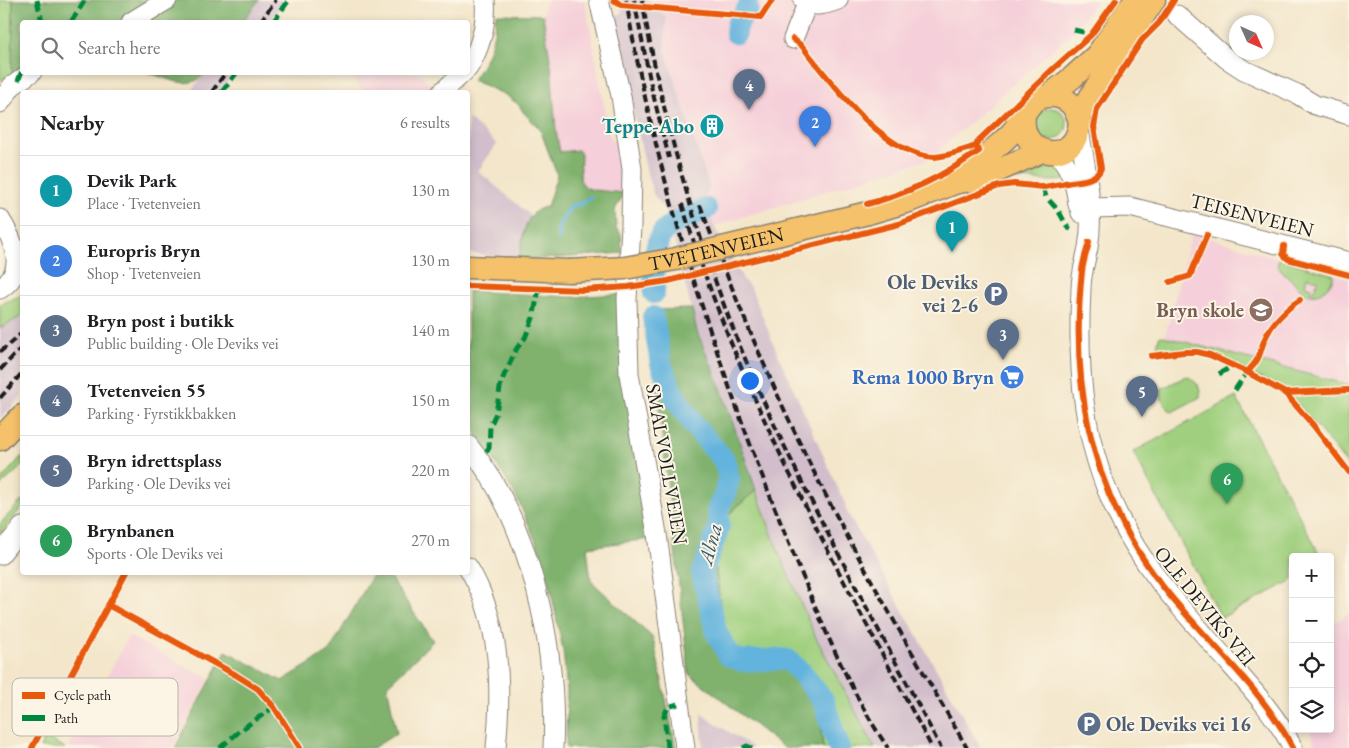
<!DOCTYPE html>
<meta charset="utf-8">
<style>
body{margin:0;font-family:"EB Garamond",serif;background:#f2f2f2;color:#202124}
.controls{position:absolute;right:15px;bottom:15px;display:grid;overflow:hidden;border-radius:5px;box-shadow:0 2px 8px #0003}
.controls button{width:45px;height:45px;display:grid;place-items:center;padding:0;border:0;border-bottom:1px solid #e0e0e0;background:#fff;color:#202124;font:25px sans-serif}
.compass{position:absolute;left:1229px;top:15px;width:45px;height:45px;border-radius:50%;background:#fff;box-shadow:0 2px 8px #0003;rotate:135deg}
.you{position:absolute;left:749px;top:380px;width:18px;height:18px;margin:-12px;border:4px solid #fff;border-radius:50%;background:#1a73e8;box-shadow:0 0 0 8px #1a73e833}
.badge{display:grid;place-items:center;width:32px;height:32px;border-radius:50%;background:#0b8043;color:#fff;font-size:16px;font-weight:700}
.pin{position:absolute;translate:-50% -41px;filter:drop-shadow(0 1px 2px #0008)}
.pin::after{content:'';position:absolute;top:26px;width:18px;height:15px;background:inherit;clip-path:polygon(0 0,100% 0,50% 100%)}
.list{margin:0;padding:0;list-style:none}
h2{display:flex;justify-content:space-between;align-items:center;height:65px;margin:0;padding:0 20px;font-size:21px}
h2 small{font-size:16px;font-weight:400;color:#757577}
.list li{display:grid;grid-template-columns:32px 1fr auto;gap:15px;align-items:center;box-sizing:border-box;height:70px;padding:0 20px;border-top:1px solid #e0e0e0}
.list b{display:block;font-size:19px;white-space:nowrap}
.list p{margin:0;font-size:16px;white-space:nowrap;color:#757577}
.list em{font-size:16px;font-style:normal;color:#757577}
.icon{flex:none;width:28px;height:28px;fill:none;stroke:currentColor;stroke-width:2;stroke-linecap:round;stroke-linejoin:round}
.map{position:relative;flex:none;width:1349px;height:748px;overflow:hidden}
.search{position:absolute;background:#fff;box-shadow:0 2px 8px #0003;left:20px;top:20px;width:450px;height:55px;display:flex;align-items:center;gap:12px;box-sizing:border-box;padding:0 18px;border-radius:5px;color:#757577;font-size:19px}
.panel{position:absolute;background:#fff;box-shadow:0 2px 8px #0003;left:20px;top:90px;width:450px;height:485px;border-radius:5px}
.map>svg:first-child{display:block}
</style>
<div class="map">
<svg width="1349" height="748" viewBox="0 0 1349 748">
<rect width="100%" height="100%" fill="#fcf5e5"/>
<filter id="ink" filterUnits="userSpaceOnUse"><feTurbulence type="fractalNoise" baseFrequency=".02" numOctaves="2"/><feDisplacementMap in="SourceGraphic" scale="10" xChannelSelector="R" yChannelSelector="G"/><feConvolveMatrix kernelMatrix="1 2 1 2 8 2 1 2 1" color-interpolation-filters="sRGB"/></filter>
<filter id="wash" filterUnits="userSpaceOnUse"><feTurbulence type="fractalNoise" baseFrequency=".0096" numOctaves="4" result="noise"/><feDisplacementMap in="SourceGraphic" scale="20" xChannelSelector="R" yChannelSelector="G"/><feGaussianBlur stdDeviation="1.12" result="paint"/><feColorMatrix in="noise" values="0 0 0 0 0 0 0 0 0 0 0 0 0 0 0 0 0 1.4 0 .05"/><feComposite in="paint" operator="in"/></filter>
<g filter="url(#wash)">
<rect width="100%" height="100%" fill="#f3e6ca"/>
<g fill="#f5cfd9">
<path d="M 546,0 L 585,0 L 610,139 L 624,144 L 624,193 L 593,190 L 585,187 L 580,180 L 581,154 L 578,150 L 560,152 L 556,131 L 551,65 L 543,15 Z"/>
<path d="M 649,0 L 1097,0 L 1075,30 L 929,159 L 714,226 L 703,199 L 710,187 L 665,50 L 666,18 Z"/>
<path d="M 360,73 L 421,73 L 434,89 L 430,92 L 364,92 L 353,78 Z"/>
<path d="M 1192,233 L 1349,279 L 1349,383 L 1164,341 Z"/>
<path d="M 1349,614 L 1349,748 L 1316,748 L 1309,729 L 1330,729 L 1330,625 Z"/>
<path d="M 129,636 L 209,679 L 172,748 L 71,748 L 69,747 Z"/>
</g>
<g fill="#d1bdcb">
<path d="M 259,0 L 285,0 L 269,22 L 242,22 Z"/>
<path d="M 620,0 L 649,0 L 666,18 L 665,50 L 710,188 L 703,199 L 714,226 L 744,281 L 751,288 L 774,345 L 845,504 L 846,510 L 981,748 L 875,748 L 815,636 L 778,551 L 746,463 L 719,383 L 697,332 L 668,215 L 654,195 L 648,178 L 625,71 L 612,21 L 615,16 L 622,13 Z"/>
<path d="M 205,73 L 233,73 L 219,92 L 190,92 Z"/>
<path d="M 468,118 L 497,144 L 478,171 L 531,216 L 527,221 L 519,259 L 468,253 Z"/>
<path d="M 22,316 L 22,396 L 0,419 L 0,328 Z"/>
<path d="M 701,714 L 754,748 L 703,748 Z"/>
</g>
<g fill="#a0d07f" stroke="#5e764e">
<path d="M 0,0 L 13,0 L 12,75 L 0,80 Z"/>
<circle cx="1051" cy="124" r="16"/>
<path d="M 1040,162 C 1053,163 1059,170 1066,180 C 1044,183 1023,177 1001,180 Z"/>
<path d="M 1279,259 L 1334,275 C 1331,286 1324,293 1312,295 L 1318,280 L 1307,277 L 1305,285 L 1312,287 L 1310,295 L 1306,294 L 1277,266 Z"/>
<path d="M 22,295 L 22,316 L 0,328 L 0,304 Z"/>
<path d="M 1162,336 L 1349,385 L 1349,467 L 1319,429 L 1284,389 L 1200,350 L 1175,349 L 1156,352 L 1159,337 Z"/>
<path d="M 1187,376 C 1196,381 1201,387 1200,397 L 1172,412 C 1164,406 1160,399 1161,389 Z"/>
<path d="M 1236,397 L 1321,557 L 1293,557 L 1293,580 L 1221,618 L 1133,452 Z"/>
<path d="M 22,456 L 22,466 L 0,486 L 0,481 Z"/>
<path d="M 756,490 L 778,551 L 815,636 L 875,748 L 823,748 L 817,696 L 738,658 L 723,628 L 715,563 L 721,521 Z"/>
<path d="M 22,500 L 22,507 L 0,534 L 0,524 Z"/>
<path d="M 45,737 L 65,748 L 40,748 Z"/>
</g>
<g fill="#80b26e" stroke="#4e6745">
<path d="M 13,0 L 156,0 L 118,22 L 22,22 L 22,71 L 12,75 Z"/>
<path d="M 172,0 L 259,0 L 242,22 L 138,22 Z"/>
<path d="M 496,14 L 543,15 L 551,65 L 556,131 L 560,152 L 578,150 L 581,154 L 580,180 L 585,187 L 593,190 L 624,193 L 615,210 L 616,228 L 621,234 L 622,253 L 558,258 L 519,259 C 523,240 523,210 547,207 L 557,175 L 540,129 L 524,113 L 518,104 L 504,94 L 472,80 C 488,61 495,39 496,14 Z"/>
<path d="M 149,73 L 205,73 C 191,92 167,78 149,73 Z"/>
<path d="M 468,291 L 571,297 L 621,294 L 650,539 L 587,547 L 591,581 L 653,638 L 676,748 L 566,748 L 567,690 L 563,650 L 549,582 L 537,544 L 518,500 L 487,448 L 468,423 Z"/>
<path d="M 692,309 L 697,332 L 719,383 L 756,490 L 721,521 L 715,563 L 723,628 L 738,658 L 787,657 L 818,696 L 823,748 L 784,748 L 689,674 L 648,310 Z"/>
<path d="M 374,573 L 387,573 L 433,641 L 387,686 L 397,733 L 373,748 L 175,748 L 226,651 L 282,681 L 329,652 Z"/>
</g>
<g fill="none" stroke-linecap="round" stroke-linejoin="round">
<path stroke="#62b3dd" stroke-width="4" d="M 559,239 L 558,228 L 571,206 L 581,204 L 591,197"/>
<g stroke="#62b3dd" stroke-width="22">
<path d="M 736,33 L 737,25 L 748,8"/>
<path d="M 654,293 C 655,274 651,241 667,228 C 678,220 694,215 706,209"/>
<path d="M 653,317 L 661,364 L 672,392 L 693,424 L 724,460 L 729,479 L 725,494 L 718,508 L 719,527 L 702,573 L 716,631 L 729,656 L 743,661 L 779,659 L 788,660 L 802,673 L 824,702 L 839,748"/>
</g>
</g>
</g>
<g filter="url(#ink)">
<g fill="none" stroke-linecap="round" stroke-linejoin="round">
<defs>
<g id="minor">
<path d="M 599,0 L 621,96 L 632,169 L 631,226 L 627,299 L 629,374 L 657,534 L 685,748"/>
<path d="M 803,0 C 812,9 827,4 838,0"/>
<path d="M 1177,15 L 1227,59 L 1244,70 L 1297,94 L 1315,105 L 1349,115"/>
<path d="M 131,22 L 167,0"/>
<path d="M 793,39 L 807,4"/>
<path d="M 468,68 C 480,48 487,24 485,0"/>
<path d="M 442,92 L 464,72"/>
<path d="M 0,103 L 12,86 L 32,72"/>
<path d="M 1079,129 C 1083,155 1090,183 1090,211 C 1091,223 1090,236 1088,248 C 1085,262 1081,275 1081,289 C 1077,371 1082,442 1119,517 C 1146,573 1189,617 1230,664 C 1253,690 1277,717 1293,748"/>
<path d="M 1057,152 C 1070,167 1076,185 1078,205"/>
<path d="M 1081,213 L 1090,208 L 1130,207 L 1349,262"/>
<path d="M 0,219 C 14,241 28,271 0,289"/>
<path d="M 468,445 C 531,523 558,649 553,748"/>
<path d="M 0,555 L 22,527"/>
<path d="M 468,567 C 501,621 502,687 496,748"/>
</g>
<g id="major">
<path d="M 1050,95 L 1073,77 L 1097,55 L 1135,0"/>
<path d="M 1079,117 L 1095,89 L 1154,0"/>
<path d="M 957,182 C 962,176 967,170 973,165 C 986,154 1003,144 1014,130 C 1021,121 1026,106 1036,100 C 1047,93 1062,95 1071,104 C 1077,111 1081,119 1079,128 C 1072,166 1019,157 1024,116"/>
<path d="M 868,213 L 909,201 L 957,182 L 979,179 L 1042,151"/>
<path d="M 468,267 L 569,271"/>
<path d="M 0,439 L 22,416"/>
</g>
</defs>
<use href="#minor" stroke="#888173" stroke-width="21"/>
<use href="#major" stroke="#888173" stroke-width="25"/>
<use href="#minor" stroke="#fff" stroke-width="19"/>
<use href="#major" stroke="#f5c16b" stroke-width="22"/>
<g stroke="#1c1c1c" stroke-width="4" stroke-dasharray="8 4" stroke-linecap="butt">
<path d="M 626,0 C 657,184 716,363 786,536 C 816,608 844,683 888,748"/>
<path d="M 634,0 L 652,90 L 669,158"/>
<path d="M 642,0 C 665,131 702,260 755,382 C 810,507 878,627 941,748"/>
<path d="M 260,22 L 276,0"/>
<path d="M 212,92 L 226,72"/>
<path d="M 682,204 C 739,396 839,571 932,748"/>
<path d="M 700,205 C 733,294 771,385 813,470 C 860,564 914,656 967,748"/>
<path d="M 0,352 L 22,333"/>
<path d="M 0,370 L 22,347"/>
<path d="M 0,398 L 22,373"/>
</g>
<defs>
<g id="major-bridge">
<path id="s1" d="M 569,271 L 625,268 L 676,259 L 868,213"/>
</g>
</defs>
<use href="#major-bridge" stroke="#888173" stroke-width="25" stroke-linecap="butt"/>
<use href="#major-bridge" stroke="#f5c16b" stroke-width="22"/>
<g stroke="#00873e" stroke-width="5" stroke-dasharray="10 5" stroke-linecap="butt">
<path d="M 37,0 L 42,22"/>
<path d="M 71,22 L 85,0"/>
<path d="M 273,22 L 289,0"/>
<path d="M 1074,30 L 1092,34"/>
<path d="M 18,81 L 22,71"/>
<path d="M 222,92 L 237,72"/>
<path d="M 1043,187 L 1046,197 L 1058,210 L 1068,228 L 1071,229"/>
<path d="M 1219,374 L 1232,366"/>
<path d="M 1235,390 L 1247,372"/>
<path d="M 486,451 L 489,448 L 490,426 L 496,413 L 501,382 L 517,348 L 525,338 L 533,318 L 539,289"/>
<path d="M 220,748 L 242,729 L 274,707"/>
<path d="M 668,748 L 664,716 L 668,707 L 678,704"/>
<path d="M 743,748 L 747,746 L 752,748"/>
</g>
<defs>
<g id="cycleway">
<path d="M 614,0 L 621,5 L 761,17 L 772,0"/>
<path d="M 793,39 L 802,46 C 830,81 885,157 935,157 C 949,156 963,150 976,146"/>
<path d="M 1065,183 C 1077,181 1097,181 1101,168 L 1094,127 L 1097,109 L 1142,40 L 1159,23 L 1174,0"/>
<path d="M 867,204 C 910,193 943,176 979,151 L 976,146 L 978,141 L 1053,69 L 1091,35 L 1116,0"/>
<path d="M 1089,242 C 1087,251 1083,261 1082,271 C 1069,391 1094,504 1172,598 C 1213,647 1263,691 1293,748"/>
<path d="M 1284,246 L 1283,254 L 1288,259 L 1349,275"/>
<path d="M 1170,282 L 1190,276 L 1207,235"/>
<path d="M 468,286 L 584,290 L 628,287 L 668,281 L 899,224 L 999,186 L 1014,184 L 1044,187 L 1067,183"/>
<path d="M 1151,356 L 1184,352 L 1197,352 L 1210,355 L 1247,372 L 1285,393 L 1313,425 L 1349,472"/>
<path d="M 1247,372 C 1265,355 1258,348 1269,331 C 1274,321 1291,305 1300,300"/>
<path d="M 1285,393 L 1349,390"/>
<path d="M 108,605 L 236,675 L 258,689 L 274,707 L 300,748"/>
<path d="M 32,748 L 126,572"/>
</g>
</defs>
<use href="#cycleway" stroke="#fcf5e5" stroke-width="9"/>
<use href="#cycleway" stroke="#e8590c" stroke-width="6"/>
</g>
</g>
<defs>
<symbol id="building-disc" viewBox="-11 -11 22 22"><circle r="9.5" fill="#0f9aa8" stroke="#fcf5e5"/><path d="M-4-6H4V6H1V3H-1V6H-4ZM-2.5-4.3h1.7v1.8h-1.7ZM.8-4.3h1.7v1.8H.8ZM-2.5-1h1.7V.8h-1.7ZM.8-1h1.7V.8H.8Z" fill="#fff"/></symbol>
<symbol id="parking-disc" viewBox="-11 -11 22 22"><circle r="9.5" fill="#5c6f8a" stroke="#fcf5e5"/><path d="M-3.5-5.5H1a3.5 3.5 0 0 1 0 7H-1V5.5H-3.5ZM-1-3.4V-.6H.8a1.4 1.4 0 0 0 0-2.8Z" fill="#fff"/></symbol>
<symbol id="school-disc" viewBox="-11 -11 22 22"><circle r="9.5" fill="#8d6e63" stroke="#fcf5e5"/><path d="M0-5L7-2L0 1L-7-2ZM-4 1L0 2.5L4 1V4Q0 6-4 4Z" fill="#fff"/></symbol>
<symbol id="supermarket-disc" viewBox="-11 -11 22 22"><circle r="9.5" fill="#3f7fe0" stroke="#fcf5e5"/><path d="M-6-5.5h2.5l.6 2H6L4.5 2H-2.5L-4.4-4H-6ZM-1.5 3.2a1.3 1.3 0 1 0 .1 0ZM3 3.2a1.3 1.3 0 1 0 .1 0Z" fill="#fff"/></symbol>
</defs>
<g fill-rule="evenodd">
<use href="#building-disc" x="698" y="112" width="28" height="28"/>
<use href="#parking-disc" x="982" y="280" width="28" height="28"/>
<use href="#school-disc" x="1247" y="296" width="28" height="28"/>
<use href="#supermarket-disc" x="998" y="363" width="28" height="28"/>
<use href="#parking-disc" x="1075" y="710" width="28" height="28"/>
</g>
<g text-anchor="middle" stroke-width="4" stroke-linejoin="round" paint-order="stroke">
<g font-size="20" font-weight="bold" fill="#0d838f" stroke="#fcf5e5" text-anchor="end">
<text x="694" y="133">Teppe-Abo</text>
</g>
<g font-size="20" fill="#1c1c1c" stroke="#fcf5e5">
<text transform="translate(1252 215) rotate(14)" y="7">TEISENVEIEN</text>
<text dy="7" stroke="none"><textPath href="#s1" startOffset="149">TVETENVEIEN</textPath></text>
<text transform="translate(667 464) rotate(80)" y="7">SMALVOLLVEIEN</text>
<text transform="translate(1205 606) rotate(51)" y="7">OLE DEVIKS VEI</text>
</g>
<g font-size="20" font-weight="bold" fill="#4e5e75" stroke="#fcf5e5" text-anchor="end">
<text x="978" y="289">Ole Deviks<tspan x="978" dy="23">vei 2-6</tspan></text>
<text x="1106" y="731" text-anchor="start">Ole Deviks vei 16</text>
</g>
<g font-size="20" font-weight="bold" fill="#785e54" stroke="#fcf5e5" text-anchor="end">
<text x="1244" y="317">Bryn skole</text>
</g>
<g font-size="20" font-weight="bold" fill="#366cbe" stroke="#fcf5e5" text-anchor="end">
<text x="994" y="384">Rema 1000 Bryn</text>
</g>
<g font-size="21" font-style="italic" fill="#385869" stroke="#fcf5e5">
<text transform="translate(710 544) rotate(-75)" y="7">Alna</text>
</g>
</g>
<rect x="12" y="678" width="166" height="58" rx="8" fill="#fcf5e5" stroke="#b9b4a9" stroke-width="1"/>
<rect x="22" y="692" width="23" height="7" fill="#e8590c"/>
<rect x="22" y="715" width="23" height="6" fill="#00873e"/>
<g font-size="14" fill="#1c1c1c">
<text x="54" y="700">Cycle path</text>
<text x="54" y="723">Path</text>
</g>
</svg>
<div class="controls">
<button>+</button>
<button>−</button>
<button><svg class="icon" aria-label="locate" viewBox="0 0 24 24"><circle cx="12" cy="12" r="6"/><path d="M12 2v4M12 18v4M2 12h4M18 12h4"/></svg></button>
<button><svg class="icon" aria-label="layers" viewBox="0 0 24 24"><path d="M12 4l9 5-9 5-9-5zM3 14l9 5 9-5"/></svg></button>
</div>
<svg class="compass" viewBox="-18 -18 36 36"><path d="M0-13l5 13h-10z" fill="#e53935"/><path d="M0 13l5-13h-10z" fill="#757577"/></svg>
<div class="you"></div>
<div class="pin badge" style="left:952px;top:252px;background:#0f9aa8">1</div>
<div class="pin badge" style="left:815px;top:147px;background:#3f7fe0">2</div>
<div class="pin badge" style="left:1003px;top:360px;background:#5c6f8a">3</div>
<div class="pin badge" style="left:749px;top:110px;background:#5c6f8a">4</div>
<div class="pin badge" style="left:1142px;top:417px;background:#5c6f8a">5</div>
<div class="pin badge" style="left:1227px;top:504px;background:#2e9e5b">6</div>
<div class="search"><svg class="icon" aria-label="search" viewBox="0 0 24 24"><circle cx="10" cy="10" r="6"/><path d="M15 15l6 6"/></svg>Search here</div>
<section class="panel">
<h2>Nearby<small>6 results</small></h2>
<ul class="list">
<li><span class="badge" style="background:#0f9aa8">1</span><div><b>Devik Park</b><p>Place · Tvetenveien</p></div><em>130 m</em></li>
<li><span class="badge" style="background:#3f7fe0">2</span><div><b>Europris Bryn</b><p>Shop · Tvetenveien</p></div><em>130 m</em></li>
<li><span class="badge" style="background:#5c6f8a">3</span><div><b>Bryn post i butikk</b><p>Public building · Ole Deviks vei</p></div><em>140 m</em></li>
<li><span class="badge" style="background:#5c6f8a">4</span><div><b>Tvetenveien 55</b><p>Parking · Fyrstikkbakken</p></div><em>150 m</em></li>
<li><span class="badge" style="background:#5c6f8a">5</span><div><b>Bryn idrettsplass</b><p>Parking · Ole Deviks vei</p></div><em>220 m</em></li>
<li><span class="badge" style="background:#2e9e5b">6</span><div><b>Brynbanen</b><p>Sports · Ole Deviks vei</p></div><em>270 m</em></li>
</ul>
</section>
</div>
